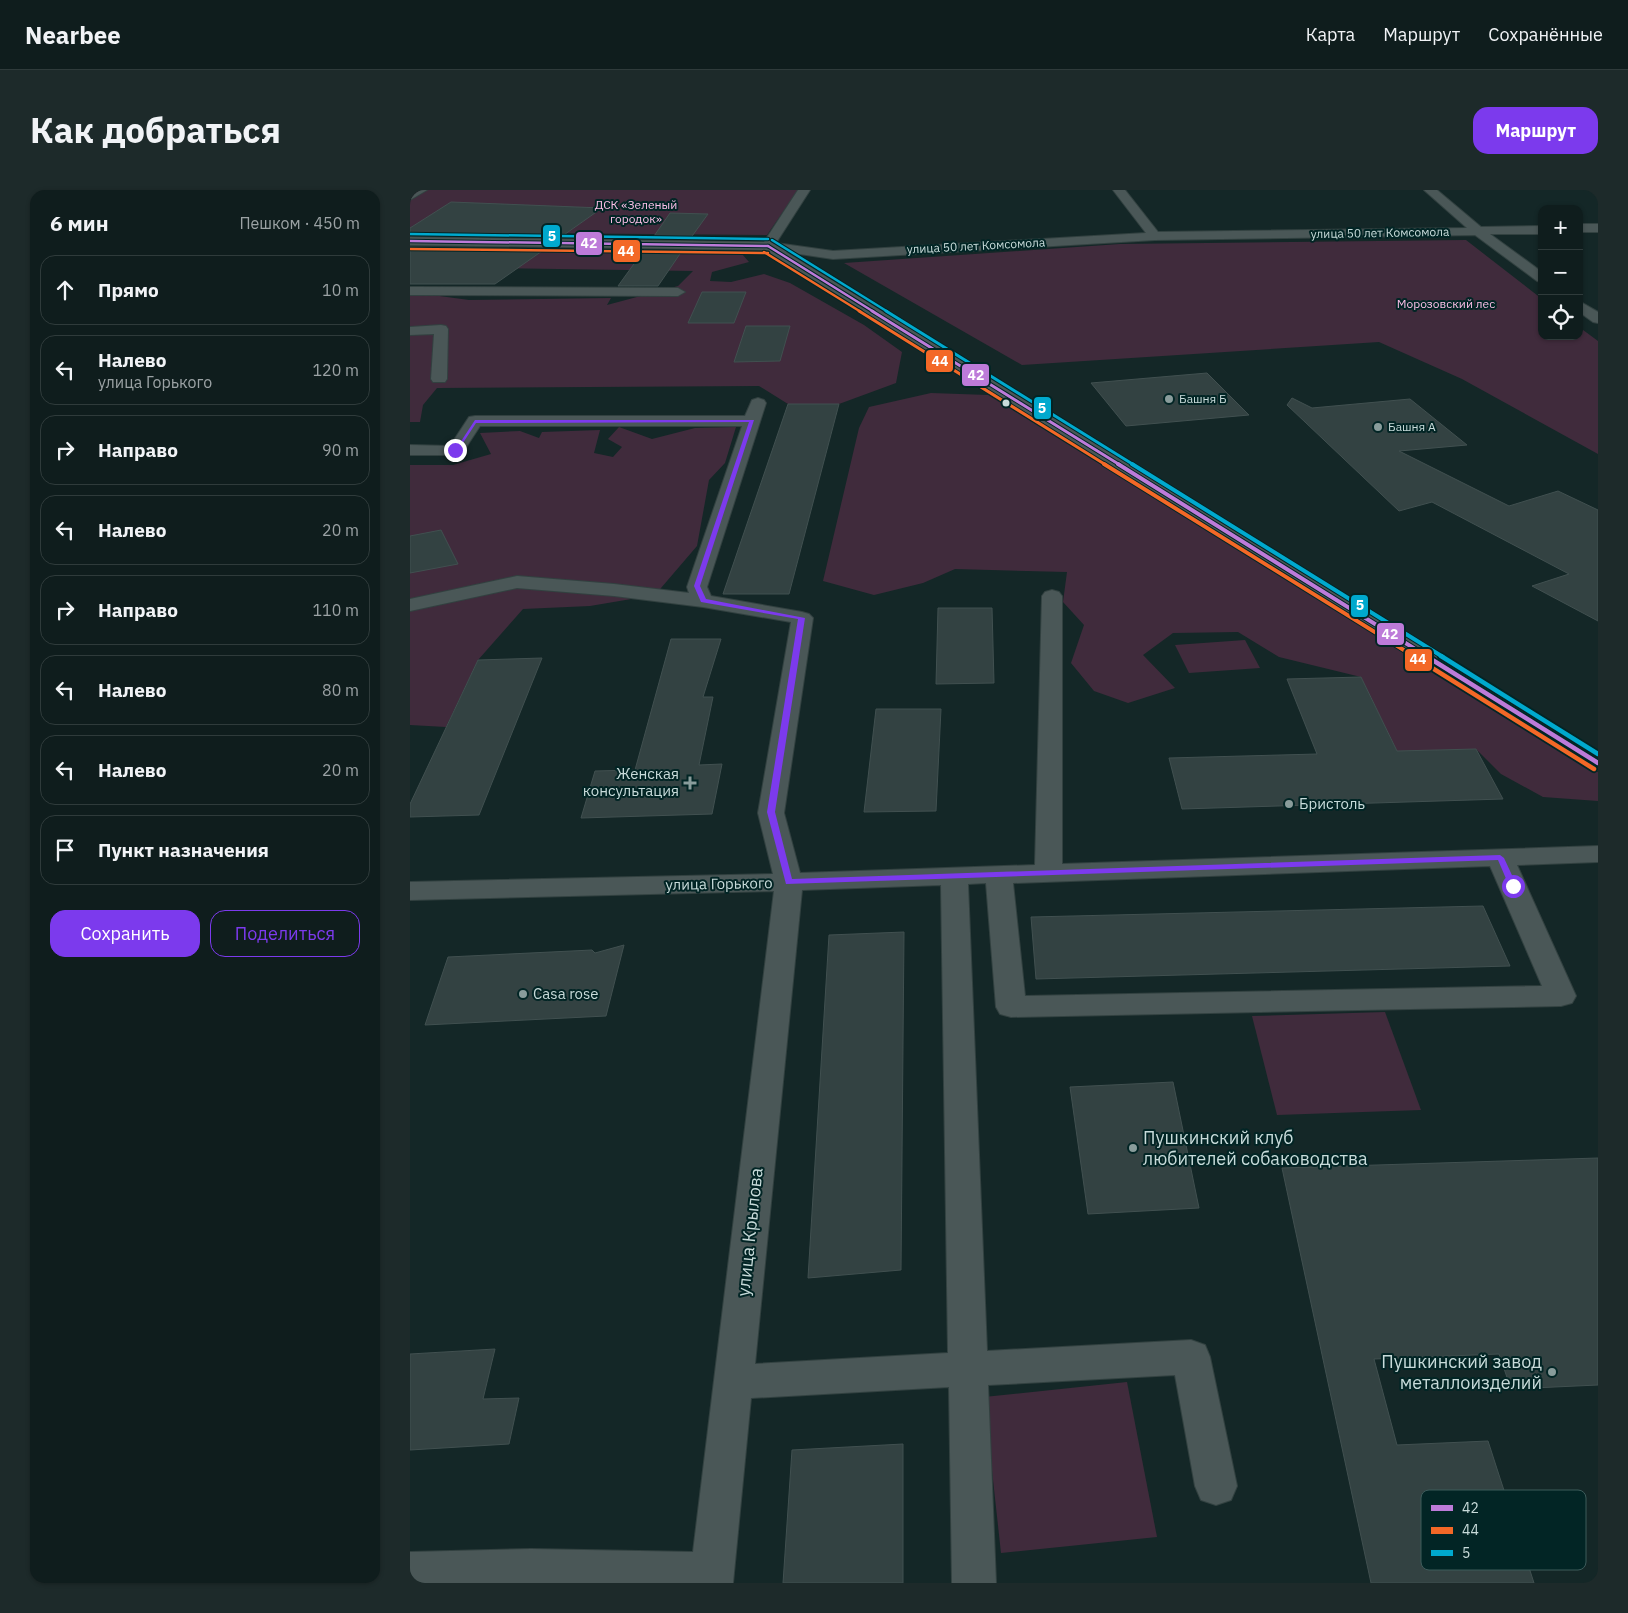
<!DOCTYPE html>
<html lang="ru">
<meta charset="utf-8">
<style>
body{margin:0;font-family:"IBM Plex Sans",sans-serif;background:#1d2a2a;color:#f1f3f6}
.controls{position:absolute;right:15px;top:15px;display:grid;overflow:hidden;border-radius:10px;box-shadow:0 1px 4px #0004}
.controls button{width:45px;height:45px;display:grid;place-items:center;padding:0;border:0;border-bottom:1px solid #2f3b3b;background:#0f1d1d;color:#f1f3f6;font:25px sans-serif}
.stop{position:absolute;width:15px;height:15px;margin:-11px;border:4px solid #7c3aed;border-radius:50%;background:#fff}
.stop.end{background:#7c3aed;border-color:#fff;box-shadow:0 1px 5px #0008}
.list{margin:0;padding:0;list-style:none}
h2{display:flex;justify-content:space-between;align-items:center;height:65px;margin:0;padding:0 20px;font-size:21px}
h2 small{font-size:16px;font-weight:400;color:#9ba2a4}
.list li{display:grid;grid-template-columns:32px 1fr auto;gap:15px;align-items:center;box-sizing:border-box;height:70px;margin:0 10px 10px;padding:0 10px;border:1px solid #2f3b3b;border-radius:15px}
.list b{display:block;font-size:19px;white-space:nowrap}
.list p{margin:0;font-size:16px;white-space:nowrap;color:#9ba2a4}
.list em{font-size:16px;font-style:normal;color:#9ba2a4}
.actions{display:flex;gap:10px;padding:15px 20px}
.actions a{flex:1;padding:11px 0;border:1px solid #7c3aed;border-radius:15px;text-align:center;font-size:18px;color:#7c3aed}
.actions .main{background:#7c3aed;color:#fff}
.icon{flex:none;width:28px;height:28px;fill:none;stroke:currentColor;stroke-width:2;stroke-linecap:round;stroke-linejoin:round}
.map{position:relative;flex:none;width:1188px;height:1393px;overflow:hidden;border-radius:15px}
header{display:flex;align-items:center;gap:30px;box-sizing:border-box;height:70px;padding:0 25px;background:#0f1d1d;border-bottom:1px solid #2f3b3b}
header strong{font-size:24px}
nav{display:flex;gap:28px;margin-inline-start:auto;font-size:18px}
.intro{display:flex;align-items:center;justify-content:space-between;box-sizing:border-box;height:120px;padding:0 30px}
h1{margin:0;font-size:35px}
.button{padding:12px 22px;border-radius:15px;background:#7c3aed;color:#fff;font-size:18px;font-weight:700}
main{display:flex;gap:30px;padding:0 30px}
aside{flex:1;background:#0f1d1d;border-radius:15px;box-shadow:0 1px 4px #0004}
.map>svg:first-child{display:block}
</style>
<header>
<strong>Nearbee</strong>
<nav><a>Карта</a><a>Маршрут</a><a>Сохранённые</a></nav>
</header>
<div class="intro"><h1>Как добраться</h1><a class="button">Маршрут</a></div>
<main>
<aside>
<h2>6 мин<small>Пешком · 450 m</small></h2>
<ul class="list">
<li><svg class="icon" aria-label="ahead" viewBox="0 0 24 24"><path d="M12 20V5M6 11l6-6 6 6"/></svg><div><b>Прямо</b></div><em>10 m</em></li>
<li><svg class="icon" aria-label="left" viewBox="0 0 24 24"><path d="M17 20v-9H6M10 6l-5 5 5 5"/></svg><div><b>Налево</b><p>улица Горького</p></div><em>120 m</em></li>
<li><svg class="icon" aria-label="right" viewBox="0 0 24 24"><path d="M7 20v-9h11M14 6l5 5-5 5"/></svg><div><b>Направо</b></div><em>90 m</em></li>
<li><svg class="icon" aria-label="left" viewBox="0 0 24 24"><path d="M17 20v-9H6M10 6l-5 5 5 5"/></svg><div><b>Налево</b></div><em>20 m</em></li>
<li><svg class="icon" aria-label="right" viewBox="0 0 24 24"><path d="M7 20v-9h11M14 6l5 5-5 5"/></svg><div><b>Направо</b></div><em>110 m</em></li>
<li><svg class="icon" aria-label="left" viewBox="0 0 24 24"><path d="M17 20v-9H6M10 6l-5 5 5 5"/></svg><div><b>Налево</b></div><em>80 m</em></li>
<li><svg class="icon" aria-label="left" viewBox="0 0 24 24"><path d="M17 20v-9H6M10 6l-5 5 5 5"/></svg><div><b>Налево</b></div><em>20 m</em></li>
<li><svg class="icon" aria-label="arrive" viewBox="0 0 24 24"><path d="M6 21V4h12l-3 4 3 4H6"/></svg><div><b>Пункт назначения</b></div></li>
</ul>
<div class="actions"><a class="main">Сохранить</a><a>Поделиться</a></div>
</aside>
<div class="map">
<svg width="1188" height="1393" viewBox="0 0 1188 1393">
<rect width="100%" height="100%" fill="#142727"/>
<g fill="#402b3c">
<path d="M 0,0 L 388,0 L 357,45 L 0,42 Z"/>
<path d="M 1056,50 L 1132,109 L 1132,146 L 1169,146 L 1169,137 L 1188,151 L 1188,264 L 1052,189 L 969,152 L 612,175 L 434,73 L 710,54 Z"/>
<path d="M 37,61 L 332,64 L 339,72 L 302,82 L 300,91 L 321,92 L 354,84 L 380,93 L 454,135 L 492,162 L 486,193 L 429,214 L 378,214 L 349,196 L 27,198 L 13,215 L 10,232 L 0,232 L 0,102 L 59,110 L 201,108 L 197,115 L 268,96 L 283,81 L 7,77 Z"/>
<path d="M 521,203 L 578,205 L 1188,582 L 1188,611 L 1133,607 L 1091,584 L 1066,559 L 987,561 L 951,487 L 869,467 L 828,442 L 763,443 L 733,465 L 765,498 L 718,513 L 684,501 L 661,473 L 674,435 L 653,412 L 657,382 L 545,379 L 513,393 L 464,405 L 413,391 L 449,238 L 459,217 Z"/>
<path d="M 209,237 L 242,249 L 285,238 L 326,237 L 315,273 L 299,290 L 287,356 L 245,405 L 180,416 L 113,419 L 68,470 L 36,537 L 0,535 L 0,275 L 43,275 L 81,264 L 70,243 L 110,241 L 129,248 L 132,242 L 190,240 L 184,263 L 203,267 L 212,257 L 198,249 Z"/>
<path d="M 835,450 L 850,478 L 779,483 L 765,455 Z"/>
<path d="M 975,822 L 1011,920 L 867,925 L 842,826 Z"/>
<path d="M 717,1192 L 747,1347 L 591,1363 L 574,1207 Z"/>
</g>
<g fill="#334242" stroke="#415050">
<path d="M 41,12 L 192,18 L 151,47 L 0,45 L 0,38 Z"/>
<path d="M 260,23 L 298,24 L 280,49 L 242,49 Z"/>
<path d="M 0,57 L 135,59 L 85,94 L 0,94 Z"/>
<path d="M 234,60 L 272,61 L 248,96 L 208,96 Z"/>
<path d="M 292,102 L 336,102 L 324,133 L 278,133 Z"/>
<path d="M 336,136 L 380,136 L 370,171 L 324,172 Z"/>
<path d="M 797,183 L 839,225 L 716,236 L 681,193 Z"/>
<path d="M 882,208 L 902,218 L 1000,209 L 1057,255 L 989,261 L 1099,316 L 1148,301 L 1188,320 L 1188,431 L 1122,396 L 1159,384 L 1022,312 L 989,321 L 877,215 Z"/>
<path d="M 378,214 L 429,214 L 379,404 L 313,404 Z"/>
<path d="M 31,340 L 48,374 L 0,383 L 0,346 Z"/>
<path d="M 528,418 L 582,418 L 584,493 L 526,494 Z"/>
<path d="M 261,449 L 311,449 L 293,507 L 303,507 L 289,575 L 312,574 L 302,624 L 171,628 L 185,581 L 225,580 Z"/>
<path d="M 132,468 L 69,625 L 0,627 L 0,614 L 68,470 Z"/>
<path d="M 951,487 L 987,561 L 1066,559 L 1093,609 L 772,619 L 759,568 L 907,564 L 877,489 Z"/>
<path d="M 466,519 L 531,519 L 526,621 L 454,622 Z"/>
<path d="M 1073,716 L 1100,776 L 626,789 L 621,727 Z"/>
<path d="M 494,742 L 491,1080 L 398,1088 L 419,745 Z"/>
<path d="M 214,755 L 196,826 L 15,835 L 38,767 L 182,760 L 185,763 Z"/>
<path d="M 763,892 L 789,1018 L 678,1024 L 660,897 Z"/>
<path d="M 1188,968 L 1188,1195 L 1101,1199 L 1089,1164 L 964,1169 L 987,1255 L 1078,1251 L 1124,1393 L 961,1393 L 872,978 Z"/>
<path d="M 85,1159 L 73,1209 L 109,1208 L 99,1254 L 0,1260 L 0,1164 Z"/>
<path d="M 493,1254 L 493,1393 L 373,1393 L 382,1260 Z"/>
</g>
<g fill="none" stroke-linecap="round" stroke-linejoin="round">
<defs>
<g id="minor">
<path d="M 3,0 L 17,0 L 0,10 L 0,2 Z"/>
<path d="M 388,0 L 400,0 L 366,53 L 423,61 L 736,43 L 703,0 L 715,0 L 748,42 L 1057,38 L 1014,0 L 1027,0 L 1071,37 L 1132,36 L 1132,44 L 1080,44 L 1132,82 L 1132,92 L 1127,91 L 1065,45 L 745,50 L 423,69 L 376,62 L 1188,562 L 1188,580 L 1179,578 L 361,64 L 359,60 L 0,55 L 0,47 L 354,52 Z"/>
<rect x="1169" y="34" width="19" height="8"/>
<path d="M 0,97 L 268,98 L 275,102 L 268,106 L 0,105 Z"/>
<path d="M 1169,111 L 1188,122 L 1188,133 L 1183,132 L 1169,122 Z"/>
<path d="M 31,135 L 36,136 L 38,139 L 37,189 L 35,192 L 23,192 L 21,189 L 24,144 L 0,145 L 0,137 Z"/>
<path d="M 348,208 L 354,210 L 356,213 L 297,397 L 301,406 L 392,422 L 399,424 L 403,428 L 374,623 L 390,683 L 625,675 L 632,406 L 635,402 L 642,400 L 649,402 L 652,406 L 652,674 L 1188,656 L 1188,672 L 1107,675 L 1166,806 L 1162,813 L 1151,816 L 601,827 L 590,824 L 586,817 L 576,693 L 558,694 L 577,1161 L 781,1150 L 795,1155 L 800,1167 L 827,1296 L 821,1310 L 806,1315 L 791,1310 L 785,1296 L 765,1185 L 578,1195 L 586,1393 L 542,1393 L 539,1197 L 341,1208 L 323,1393 L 0,1393 L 0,1362 L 121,1359 L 283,1362 L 364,701 L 0,710 L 0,692 L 363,684 L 348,623 L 381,432 L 293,417 L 204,406 L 107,398 L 0,421 L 0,409 L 107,386 L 204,394 L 279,403 L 277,397 L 332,236 L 70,236 L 51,265 L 0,265 L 0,255 L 40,256 L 59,227 L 65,226 L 335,226 L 342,210 ZM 1080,676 L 1132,796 L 615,806 L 603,693 ZM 531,695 L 538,1163 L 345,1174 L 392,700 Z"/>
</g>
</defs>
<use href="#minor" stroke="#324140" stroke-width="2"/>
<use href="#minor" fill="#4a5757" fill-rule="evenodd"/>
<defs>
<g id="bus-1-far3">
<path d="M 0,51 L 358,56"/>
<path d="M 358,56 L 464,122"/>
</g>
<path id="bus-1-far2" d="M 462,121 L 710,275"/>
<path id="bus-1-far1" d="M 708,274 L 1018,467"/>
<path id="bus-1" d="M 1016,466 L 1188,573"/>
<g id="bus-2-far3">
<path d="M 0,59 L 358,63"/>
<path d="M 354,62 L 451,122"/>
</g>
<path id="bus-2-far2" d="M 449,121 L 696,275"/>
<path id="bus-2-far1" d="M 694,274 L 1005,467"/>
<path id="bus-2" d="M 1003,466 L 1184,579"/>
<g id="bus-3-far3">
<path d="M 0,44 L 358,49"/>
<path d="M 362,50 L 478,122"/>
</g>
<path id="bus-3-far2" d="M 476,121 L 724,275"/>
<path id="bus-3-far1" d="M 722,274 L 1033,467"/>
<path id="bus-3" d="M 1031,466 L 1188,564"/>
</defs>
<use href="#bus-1-far3" stroke="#022525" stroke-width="4.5"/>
<use href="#bus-1-far2" stroke="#022525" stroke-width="5"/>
<use href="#bus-1-far1" stroke="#022525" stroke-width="6"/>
<use href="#bus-1" stroke="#022525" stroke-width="8"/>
<use href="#bus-2-far3" stroke="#022525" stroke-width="4.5"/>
<use href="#bus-2-far2" stroke="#022525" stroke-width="5"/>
<use href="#bus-2-far1" stroke="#022525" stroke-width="6"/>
<use href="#bus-2" stroke="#022525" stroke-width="8"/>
<use href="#bus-3-far3" stroke="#022525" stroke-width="4.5"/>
<use href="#bus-3-far2" stroke="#022525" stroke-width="5"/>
<use href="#bus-3-far1" stroke="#022525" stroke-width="6"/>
<use href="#bus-3" stroke="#022525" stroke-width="8"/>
<use href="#bus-1-far3" stroke="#bd7bd9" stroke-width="2.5"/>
<use href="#bus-1-far2" stroke="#bd7bd9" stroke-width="3"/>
<use href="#bus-1-far1" stroke="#bd7bd9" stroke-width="4"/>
<use href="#bus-1" stroke="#bd7bd9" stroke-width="4.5"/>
<use href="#bus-2-far3" stroke="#f36827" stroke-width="2.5"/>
<use href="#bus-2-far2" stroke="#f36827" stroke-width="3"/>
<use href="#bus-2-far1" stroke="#f36827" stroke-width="4"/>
<use href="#bus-2" stroke="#f36827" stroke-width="4.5"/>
<use href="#bus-3-far3" stroke="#00a9ce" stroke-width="2.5"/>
<use href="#bus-3-far2" stroke="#00a9ce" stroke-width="3"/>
<use href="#bus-3-far1" stroke="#00a9ce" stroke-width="4"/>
<use href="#bus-3" stroke="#00a9ce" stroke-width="4.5"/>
</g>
<path fill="#7c3aed" d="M 65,230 L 344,230 L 290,396 L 296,409 L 395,428 L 365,622 L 382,689 L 1090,665 L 1094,668 L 1107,696 L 1100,698 L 1088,670 L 376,694 L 357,622 L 388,429 L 291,412 L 284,396 L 339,232 L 66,233 L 47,262 L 44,262 Z"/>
<g fill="#899c9b" stroke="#022525" stroke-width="2">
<circle cx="759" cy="209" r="5"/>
<circle cx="968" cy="237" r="5"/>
<path d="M277.5 585.5h5v5h5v5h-5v5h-5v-5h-5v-5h5z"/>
<circle cx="879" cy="614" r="5"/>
<circle cx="113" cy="804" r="5"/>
<circle cx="723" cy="958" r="5"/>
<circle cx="1142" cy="1182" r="5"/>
</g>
<circle fill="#c8dbda" stroke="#022525" stroke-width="2" cx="596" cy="213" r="4.5"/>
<g text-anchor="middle" stroke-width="4" stroke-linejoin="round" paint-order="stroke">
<g font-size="12" fill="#fdbfe8" stroke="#022525">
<text x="226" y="19">ДСК «Зеленый<tspan x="226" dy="14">городок»</tspan></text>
<text x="1036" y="118">Морозовский лес</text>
</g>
<g font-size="12" fill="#c8dbda" stroke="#022525">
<text transform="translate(970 43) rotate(-1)" y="4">улица 50 лет Комсомола</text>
<text transform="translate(566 56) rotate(-3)" y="4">улица 50 лет Комсомола</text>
</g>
<g font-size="12" fill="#c8dbda" stroke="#022525" text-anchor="start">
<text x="769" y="213">Башня Б</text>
<text x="978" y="241">Башня А</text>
</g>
<g font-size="15" fill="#c8dbda" stroke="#022525" text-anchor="start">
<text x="269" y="589" text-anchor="end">Женская<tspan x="269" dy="17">консультация</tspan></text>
<text x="889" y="619">Бристоль</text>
<text x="123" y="809">Casa rose</text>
</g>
<g font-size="15" fill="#c8dbda" stroke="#022525">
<text transform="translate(309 694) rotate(-1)" y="5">улица Горького</text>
</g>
<g font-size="18" fill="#c8dbda" stroke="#022525" text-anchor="start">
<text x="733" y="954">Пушкинский клуб<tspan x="733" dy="21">любителей собаководства</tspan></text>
<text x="1132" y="1178" text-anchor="end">Пушкинский завод<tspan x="1132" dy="21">металлоизделий</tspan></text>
</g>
<g font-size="18" fill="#c8dbda" stroke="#022525">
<text transform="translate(340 1042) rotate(-84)" y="6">улица Крылова</text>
</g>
</g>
<rect x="1011" y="1300" width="165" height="80" rx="8" fill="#022525" stroke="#3d5c5b" stroke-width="1"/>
<rect x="1021" y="1315" width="22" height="6" fill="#bd7bd9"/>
<rect x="1021" y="1337" width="22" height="7" fill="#f36827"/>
<rect x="1021" y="1360" width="22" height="6" fill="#00a9ce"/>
<g font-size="14" fill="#c8dbda">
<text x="1052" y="1323">42</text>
<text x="1052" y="1345">44</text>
<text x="1052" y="1368">5</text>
</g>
<g stroke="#022525" stroke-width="2">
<rect x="132" y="34" width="19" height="24" rx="5" fill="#00a9ce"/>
<rect x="165" y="41" width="28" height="25" rx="5" fill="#bd7bd9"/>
<rect x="202" y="49" width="29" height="24" rx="5" fill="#f36827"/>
<rect x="515" y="159" width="29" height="24" rx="5" fill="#f36827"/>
<rect x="551" y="173" width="29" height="24" rx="5" fill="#bd7bd9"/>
<rect x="623" y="206" width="19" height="24" rx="5" fill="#00a9ce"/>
<rect x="940" y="404" width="19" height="24" rx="5" fill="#00a9ce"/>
<rect x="966" y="432" width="29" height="24" rx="5" fill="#bd7bd9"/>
<rect x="994" y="458" width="29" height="24" rx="5" fill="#f36827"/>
</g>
<g font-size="14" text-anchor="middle" font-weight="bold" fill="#fff">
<text x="142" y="51">5</text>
<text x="179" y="58">42</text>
<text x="216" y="66">44</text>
<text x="530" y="176">44</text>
<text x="566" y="190">42</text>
<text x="632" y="223">5</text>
<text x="950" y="420">5</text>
<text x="980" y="449">42</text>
<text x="1008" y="474">44</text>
</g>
</svg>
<div class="controls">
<button>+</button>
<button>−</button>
<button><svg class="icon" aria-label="locate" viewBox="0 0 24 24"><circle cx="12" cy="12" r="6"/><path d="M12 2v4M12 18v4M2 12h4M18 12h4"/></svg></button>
</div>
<div class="stop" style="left:1103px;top:696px"></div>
<div class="stop end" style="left:45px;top:260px"></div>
</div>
</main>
